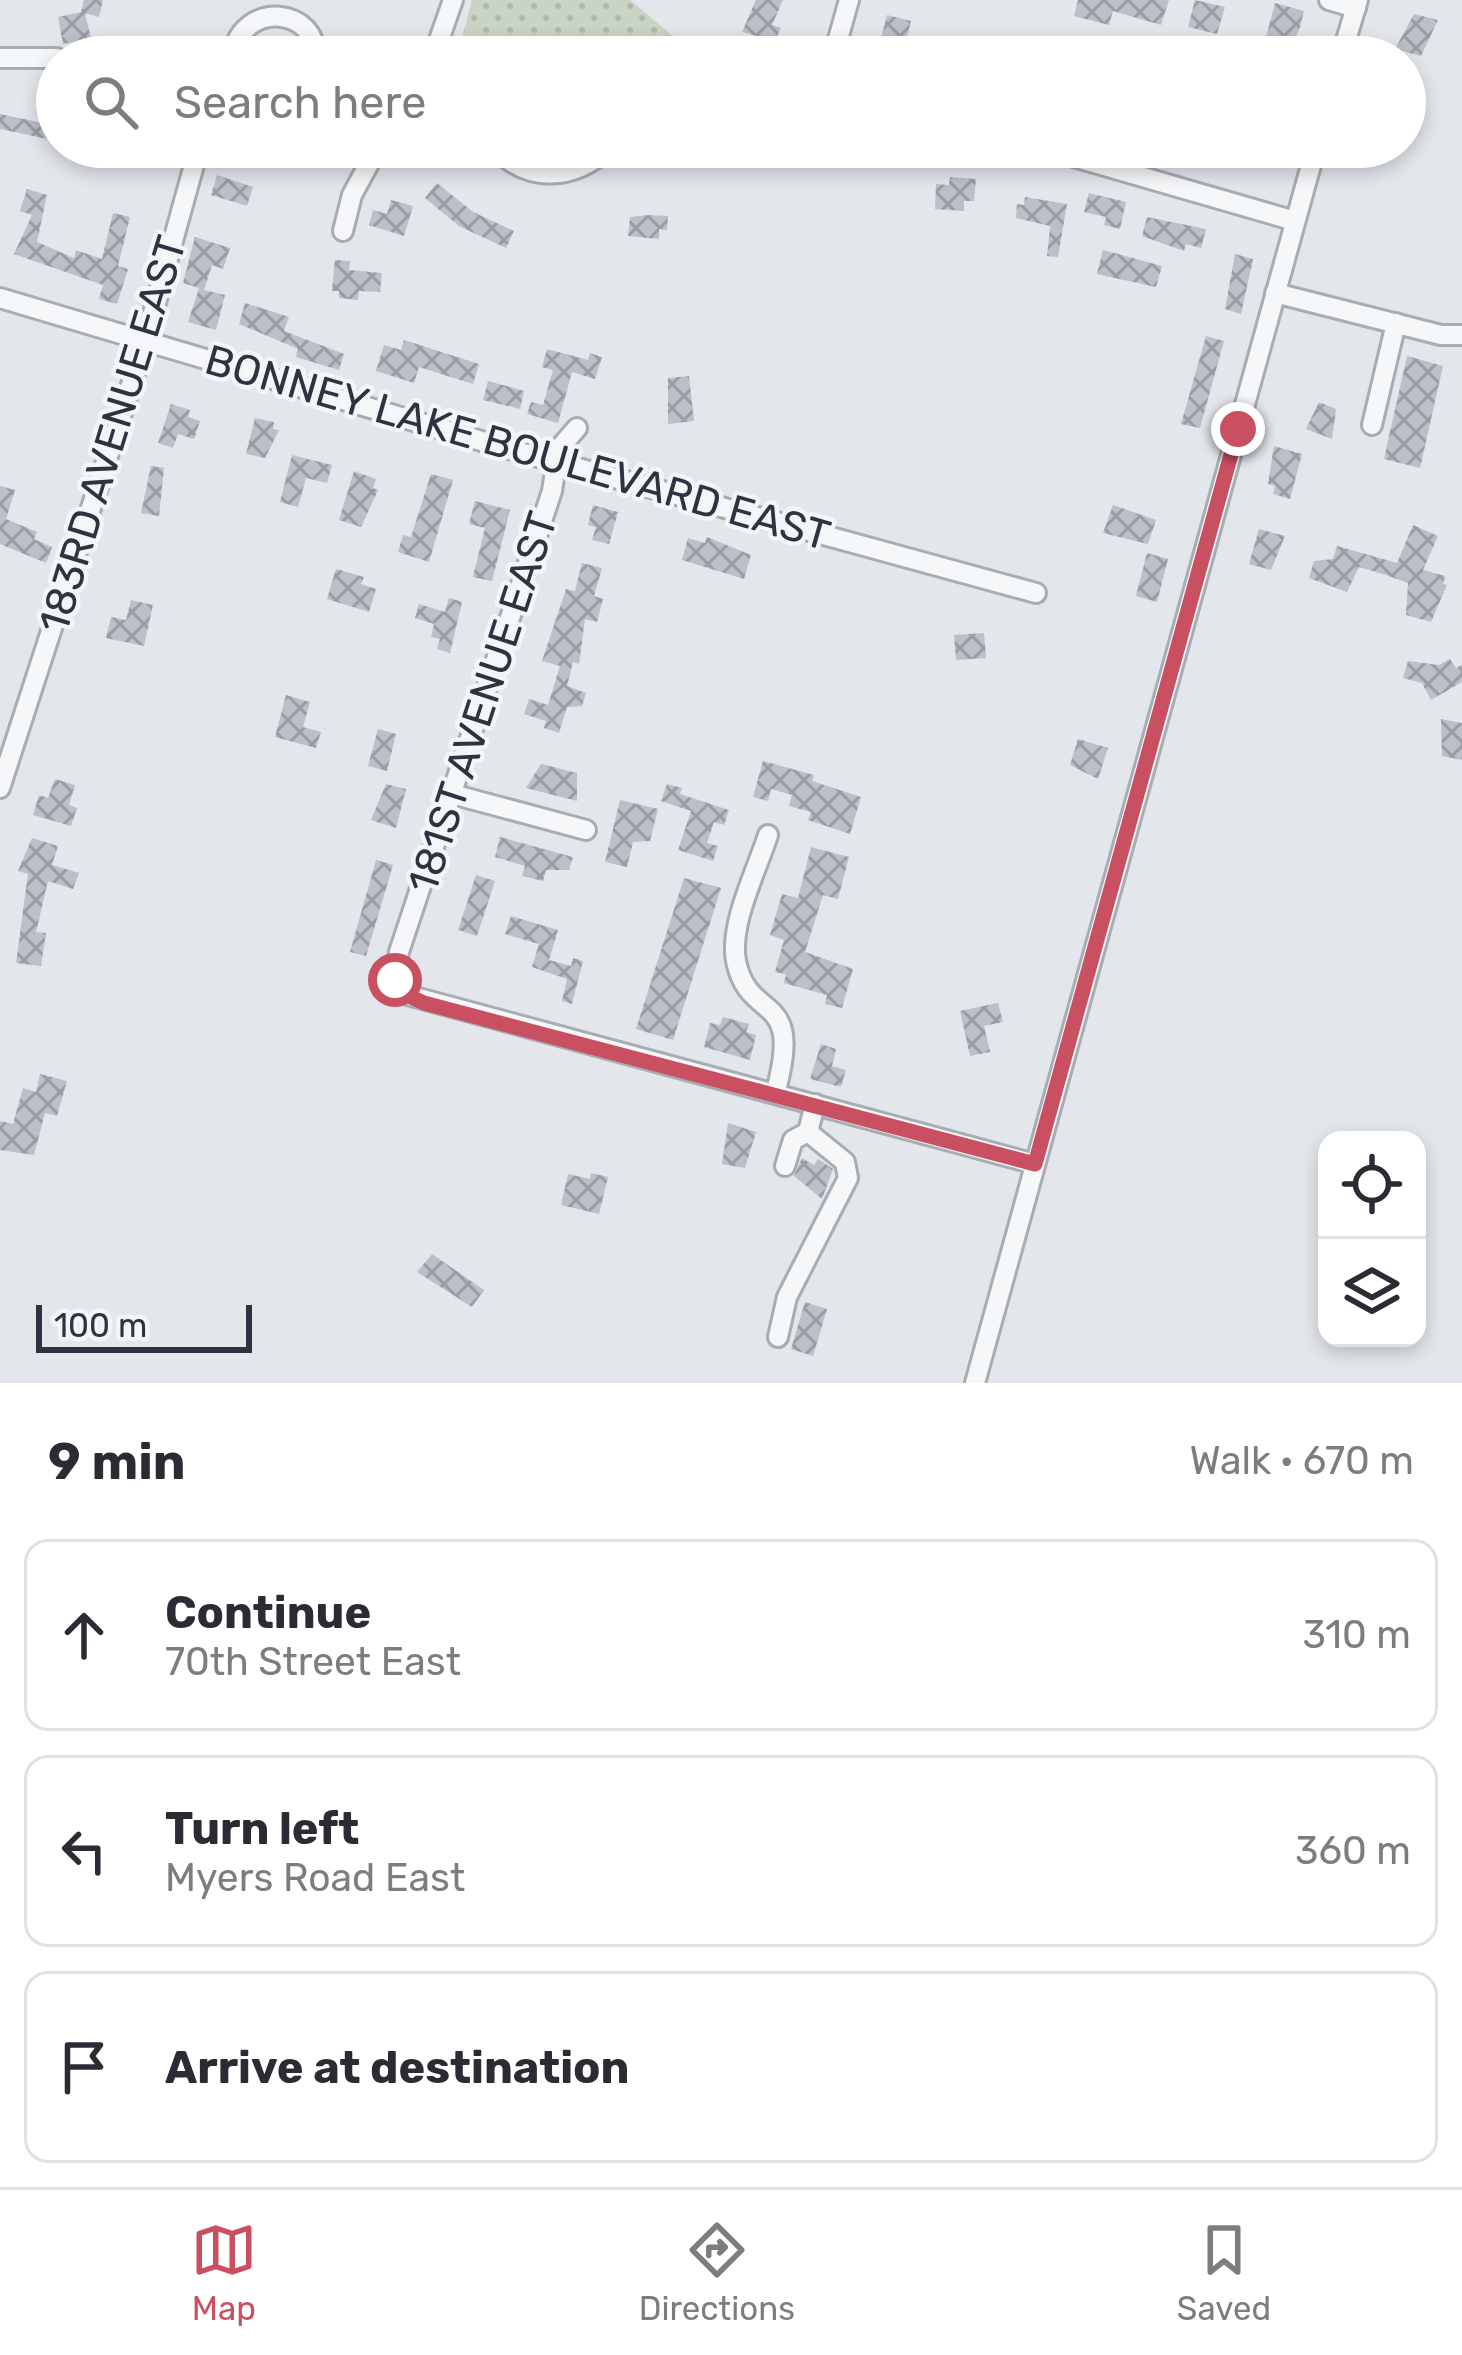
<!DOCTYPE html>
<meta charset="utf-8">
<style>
body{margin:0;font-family:Rubik,sans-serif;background:#f2f2f3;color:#2b2b33}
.controls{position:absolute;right:36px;bottom:36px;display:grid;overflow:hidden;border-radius:24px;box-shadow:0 6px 18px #0003}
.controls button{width:108px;height:108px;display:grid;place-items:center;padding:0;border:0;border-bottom:3px solid #e1e1e2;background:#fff;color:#2b2b33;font:60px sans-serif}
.scale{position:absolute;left:36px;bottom:30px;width:216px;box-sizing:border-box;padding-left:12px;border:6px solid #2c3442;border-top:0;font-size:33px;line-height:42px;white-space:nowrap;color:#2c3442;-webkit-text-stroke:9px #f3f5f8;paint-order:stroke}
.stop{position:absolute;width:36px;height:36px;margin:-27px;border:9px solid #c85061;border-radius:50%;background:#fff}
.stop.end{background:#c85061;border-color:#fff;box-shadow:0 3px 12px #0008}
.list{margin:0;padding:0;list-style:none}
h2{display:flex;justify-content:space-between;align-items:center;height:156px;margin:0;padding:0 48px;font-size:51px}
h2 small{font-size:39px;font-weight:400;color:#7c7c81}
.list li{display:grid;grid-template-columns:78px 1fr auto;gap:36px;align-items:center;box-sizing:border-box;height:192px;margin:0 24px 24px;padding:0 24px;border:3px solid #e1e1e2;border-radius:24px}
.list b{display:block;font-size:45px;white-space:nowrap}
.list p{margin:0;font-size:39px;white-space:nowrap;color:#7c7c81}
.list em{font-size:39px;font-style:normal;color:#7c7c81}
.icon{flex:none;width:66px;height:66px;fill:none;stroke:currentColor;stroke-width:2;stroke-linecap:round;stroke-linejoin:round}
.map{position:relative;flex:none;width:1462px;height:1383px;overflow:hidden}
.search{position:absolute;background:#fff;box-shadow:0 6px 18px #0003;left:36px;right:36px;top:36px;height:132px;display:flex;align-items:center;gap:30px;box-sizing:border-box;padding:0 42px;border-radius:66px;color:#7c7c81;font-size:45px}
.sheet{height:804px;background:#fff}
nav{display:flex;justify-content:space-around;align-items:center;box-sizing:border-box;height:168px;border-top:3px solid #e1e1e2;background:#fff;font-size:33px;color:#7c7c81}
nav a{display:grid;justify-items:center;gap:6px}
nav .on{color:#c85061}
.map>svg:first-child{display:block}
</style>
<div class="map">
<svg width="1462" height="1383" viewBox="0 0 1462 1383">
<defs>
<pattern id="grass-dots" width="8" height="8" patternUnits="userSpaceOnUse" patternTransform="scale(3)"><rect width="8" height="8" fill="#c9d4c5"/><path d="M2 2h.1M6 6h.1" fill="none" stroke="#adb7aa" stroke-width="1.8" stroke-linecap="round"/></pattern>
<pattern id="building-cross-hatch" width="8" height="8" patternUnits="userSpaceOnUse" patternTransform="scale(3)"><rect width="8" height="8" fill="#bbbfc7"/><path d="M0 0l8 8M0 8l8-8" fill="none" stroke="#989ca3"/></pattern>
</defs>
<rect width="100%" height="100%" fill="#e3e6eb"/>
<path fill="url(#grass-dots)" d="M 472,0 L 630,0 L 687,48 L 679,57 L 457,57 Z"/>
<g fill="url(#building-cross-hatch)">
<path d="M 84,0 L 103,0 L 99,17 L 85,13 L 91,38 L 63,44 L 58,17 L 81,12 Z"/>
<path d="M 756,0 L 783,0 L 772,25 L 781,28 L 775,41 L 742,32 Z"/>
<path d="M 1078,0 L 1169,0 L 1161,25 L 1113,11 L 1109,25 L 1074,16 Z"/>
<path d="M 1195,0 L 1225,7 L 1217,34 L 1188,27 Z"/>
<path d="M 1275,3 L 1304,11 L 1300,27 L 1295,39 L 1286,36 L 1280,57 L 1261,57 Z"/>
<path d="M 1414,14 L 1438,20 L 1421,56 L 1395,49 Z"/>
<path d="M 887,15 L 911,21 L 904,51 L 880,43 Z"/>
<path d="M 0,114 L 57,126 L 57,141 L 0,129 Z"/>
<path d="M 217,175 L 253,187 L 247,206 L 211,195 Z"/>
<path d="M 950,177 L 976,179 L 974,201 L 964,201 L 964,211 L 935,209 L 936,184 L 949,185 Z"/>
<path d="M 437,183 L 473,212 L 514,231 L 506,248 L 459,226 L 425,198 Z"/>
<path d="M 27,189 L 47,195 L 37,242 L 74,258 L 76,250 L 102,259 L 113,213 L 130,217 L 118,266 L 128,269 L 117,304 L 99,299 L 103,285 L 14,254 L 32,215 L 20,211 Z"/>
<path d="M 1089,193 L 1126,202 L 1120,229 L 1104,225 L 1106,217 L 1084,212 Z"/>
<path d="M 1025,197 L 1067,204 L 1058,257 L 1047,256 L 1050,226 L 1016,218 L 1017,204 L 1024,205 Z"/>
<path d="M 391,200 L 413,206 L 404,236 L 369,225 L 373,210 L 387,214 Z"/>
<path d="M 649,215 L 668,216 L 667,230 L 659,229 L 659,239 L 628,236 L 630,217 Z"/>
<path d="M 1147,217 L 1206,229 L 1201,248 L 1186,244 L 1184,251 L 1142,236 Z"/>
<path d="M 195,237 L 230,248 L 223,269 L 212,265 L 204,290 L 225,295 L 216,330 L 188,322 L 199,288 L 183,283 Z"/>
<path d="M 1103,250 L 1162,266 L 1156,287 L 1097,274 Z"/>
<path d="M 1235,254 L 1253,259 L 1241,314 L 1225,309 Z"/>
<path d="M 335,260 L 350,261 L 349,270 L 382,273 L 380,292 L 359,291 L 358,300 L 339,298 L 339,291 L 332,291 Z"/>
<path d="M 245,303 L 289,317 L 284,331 L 344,354 L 339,370 L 296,357 L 298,349 L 239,324 Z"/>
<path d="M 1206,336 L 1224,341 L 1200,428 L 1181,424 Z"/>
<path d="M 404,340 L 479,364 L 473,384 L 419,367 L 414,383 L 376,371 L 384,345 L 401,350 Z"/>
<path d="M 547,349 L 588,360 L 590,353 L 602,357 L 595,379 L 572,372 L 558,423 L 527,414 L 531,402 L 543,405 L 553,370 L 542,367 Z"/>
<path d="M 1407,356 L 1443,366 L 1420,468 L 1384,459 Z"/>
<path d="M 689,376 L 694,421 L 668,424 L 668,378 Z"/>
<path d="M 488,381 L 524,391 L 520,409 L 483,400 Z"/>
<path d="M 1319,402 L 1336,409 L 1332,439 L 1306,429 Z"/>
<path d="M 171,404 L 190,410 L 188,417 L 200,421 L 194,439 L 178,434 L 173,448 L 158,443 Z"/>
<path d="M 255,418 L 274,422 L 273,429 L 279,430 L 265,458 L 246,454 Z"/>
<path d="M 1274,446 L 1302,454 L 1290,499 L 1273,494 L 1275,486 L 1268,484 Z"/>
<path d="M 292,455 L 332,465 L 327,483 L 306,478 L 298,507 L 280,502 Z"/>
<path d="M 151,466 L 164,468 L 159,516 L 141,513 Z"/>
<path d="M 354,471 L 376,479 L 373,488 L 378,490 L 361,527 L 339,520 Z"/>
<path d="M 431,474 L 453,480 L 429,562 L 398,552 L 403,535 L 411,537 Z"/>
<path d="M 0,486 L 15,490 L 6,519 L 37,532 L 34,539 L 52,547 L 46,563 L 0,544 Z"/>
<path d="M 475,501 L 510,510 L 492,581 L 473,577 L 485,528 L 469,524 Z"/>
<path d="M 593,505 L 618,512 L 609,544 L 592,540 L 596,527 L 588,525 Z"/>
<path d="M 1113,505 L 1156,520 L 1148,544 L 1103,533 Z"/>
<path d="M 1413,525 L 1438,536 L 1423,570 L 1445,576 L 1443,584 L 1447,585 L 1431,622 L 1406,615 L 1408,583 L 1386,575 L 1359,567 L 1347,592 L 1309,578 L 1314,561 L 1333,559 L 1337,546 L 1397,563 Z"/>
<path d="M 1259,529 L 1285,536 L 1271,570 L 1249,564 Z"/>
<path d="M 707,537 L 751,555 L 744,579 L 682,560 L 688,538 L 705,543 Z"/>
<path d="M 1147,553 L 1168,559 L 1157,602 L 1136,596 Z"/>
<path d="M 582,563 L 602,568 L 594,596 L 603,599 L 597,622 L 585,619 L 579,664 L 573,662 L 567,686 L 586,693 L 582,706 L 567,707 L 559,733 L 544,728 L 546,721 L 524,714 L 529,699 L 548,705 L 560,666 L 542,661 L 566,589 L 575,591 Z"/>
<path d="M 336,569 L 364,577 L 361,584 L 376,589 L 369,612 L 327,599 Z"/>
<path d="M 449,598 L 462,602 L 450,653 L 437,649 L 440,639 L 431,637 L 434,624 L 415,618 L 419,604 L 445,612 Z"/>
<path d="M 131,600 L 153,605 L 144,646 L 106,638 L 111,617 L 126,620 Z"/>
<path d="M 984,633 L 986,658 L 956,660 L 954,635 Z"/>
<path d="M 1450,659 L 1456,668 L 1462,665 L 1462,682 L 1431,700 L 1422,683 L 1403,678 L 1408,661 L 1439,665 Z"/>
<path d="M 286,695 L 310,702 L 303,727 L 321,732 L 316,748 L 275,737 Z"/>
<path d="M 1441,719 L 1462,723 L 1462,760 L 1442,756 Z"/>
<path d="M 378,729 L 396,734 L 387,771 L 368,766 Z"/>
<path d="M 1078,739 L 1108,748 L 1098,779 L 1070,765 Z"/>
<path d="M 763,761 L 814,775 L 812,781 L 861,797 L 850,834 L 808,820 L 811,812 L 789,806 L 792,795 L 771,789 L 768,801 L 753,797 Z"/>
<path d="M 541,764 L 577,773 L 577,801 L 526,788 Z"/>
<path d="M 55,779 L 75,785 L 69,805 L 77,808 L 71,826 L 33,815 L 39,795 L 48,798 Z"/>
<path d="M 386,784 L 406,789 L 396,828 L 371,820 Z"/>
<path d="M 667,784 L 682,788 L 680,794 L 729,810 L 724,825 L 714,822 L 707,843 L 718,846 L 713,861 L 678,850 L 691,811 L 661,801 Z"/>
<path d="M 620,800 L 658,809 L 650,841 L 633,842 L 627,867 L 605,862 Z"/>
<path d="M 500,837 L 573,857 L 569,870 L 546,870 L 543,881 L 522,876 L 525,866 L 495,857 Z"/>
<path d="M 32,838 L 58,846 L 52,865 L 79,873 L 73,889 L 48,881 L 36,932 L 46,933 L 41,966 L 16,963 L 28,874 L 18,871 Z"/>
<path d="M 811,847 L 849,857 L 838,899 L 823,895 L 805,952 L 853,969 L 842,1008 L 825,1004 L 827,995 L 784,983 L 786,974 L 775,972 L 784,940 L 770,935 L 782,894 L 798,898 Z"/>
<path d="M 376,860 L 393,865 L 366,956 L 350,952 Z"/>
<path d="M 476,875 L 495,881 L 477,936 L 458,930 Z"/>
<path d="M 684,878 L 721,888 L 673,1040 L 636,1029 Z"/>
<path d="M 511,916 L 558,930 L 549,960 L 571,966 L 573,958 L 583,961 L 572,1004 L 562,1001 L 567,979 L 532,967 L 539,944 L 505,934 Z"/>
<path d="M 998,1003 L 1003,1022 L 984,1026 L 990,1052 L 970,1056 L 960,1011 Z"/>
<path d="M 723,1017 L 749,1024 L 746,1032 L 756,1035 L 750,1060 L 704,1047 L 710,1023 L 720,1025 Z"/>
<path d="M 821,1044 L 836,1049 L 832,1066 L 846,1070 L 841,1087 L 810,1079 Z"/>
<path d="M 40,1074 L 67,1081 L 57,1116 L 45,1113 L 34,1155 L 0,1150 L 0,1121 L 13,1124 L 23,1088 L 36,1092 Z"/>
<path d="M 728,1123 L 756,1132 L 745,1168 L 722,1164 Z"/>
<path d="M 802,1158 L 814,1165 L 818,1159 L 833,1169 L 822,1199 L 794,1176 Z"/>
<path d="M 591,1173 L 608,1177 L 599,1214 L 561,1205 L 568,1174 L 590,1179 Z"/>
<path d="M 432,1254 L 484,1290 L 472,1307 L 417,1272 Z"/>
<path d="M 805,1302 L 827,1309 L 813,1356 L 791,1349 Z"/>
</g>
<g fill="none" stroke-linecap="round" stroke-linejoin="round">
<defs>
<g id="minor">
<path d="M 1329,0 L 1356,8"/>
<path d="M 233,53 C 244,0 318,8 315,57"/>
<path d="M 129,57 L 263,53 L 310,57"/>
<path d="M 433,57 L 453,0"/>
<path d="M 706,57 L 741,57"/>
<path d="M 833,57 L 849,0"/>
<path d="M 1341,57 L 1358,0"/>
<path d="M 0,58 L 57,58"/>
<path d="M 494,147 C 528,184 574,181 610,147"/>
<path d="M 1039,147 L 1295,221"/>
<path d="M 343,231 L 352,195 L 378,147"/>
<path d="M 1275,293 L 1441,335 L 1462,335"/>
<path d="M 0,298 L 505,448 L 1036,593"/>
<path d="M 1372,425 L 1396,323"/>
<path d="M 549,460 L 555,471 L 552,491 L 399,952 L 395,980 L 400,993 L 1035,1164"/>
<path d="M 549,460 L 577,428"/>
<path d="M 0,788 L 145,342 L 199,147"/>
<path d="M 452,794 L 586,830"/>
<path d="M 768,835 C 757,870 729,924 736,961 C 749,1025 805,988 775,1094"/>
<path d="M 785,1166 L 793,1140 L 808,1132"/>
<path d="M 778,1337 L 787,1297 L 848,1178 L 845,1162 L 808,1132 L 815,1104"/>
<path d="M 975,1383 L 1316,147"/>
</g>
</defs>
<use href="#minor" stroke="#a8adb5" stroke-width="24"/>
<use href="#minor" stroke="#f6f7f9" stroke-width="18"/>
</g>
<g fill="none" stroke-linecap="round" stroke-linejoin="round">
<path stroke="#c85061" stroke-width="15" d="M 395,980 L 400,992 L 424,1003 L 1035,1164 L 1238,429"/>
</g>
<g text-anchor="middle" stroke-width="9" stroke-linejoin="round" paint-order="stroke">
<g font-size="42" fill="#2c3442" stroke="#f3f5f8">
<text transform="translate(112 434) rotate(-73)" y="15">183RD AVENUE EAST</text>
<text transform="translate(518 447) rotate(16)" y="15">BONNEY LAKE BOULEVARD EAST</text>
<text transform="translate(482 702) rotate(-72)" y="15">181ST AVENUE EAST</text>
</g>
</g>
</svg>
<div class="controls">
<button><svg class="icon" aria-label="locate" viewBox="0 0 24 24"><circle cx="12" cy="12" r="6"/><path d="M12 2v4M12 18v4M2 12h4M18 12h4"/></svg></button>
<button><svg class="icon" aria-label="layers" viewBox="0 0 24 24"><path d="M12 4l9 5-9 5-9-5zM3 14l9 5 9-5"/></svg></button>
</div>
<div class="scale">100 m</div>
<div class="stop" style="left:395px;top:980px"></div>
<div class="stop end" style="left:1238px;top:429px"></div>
<div class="search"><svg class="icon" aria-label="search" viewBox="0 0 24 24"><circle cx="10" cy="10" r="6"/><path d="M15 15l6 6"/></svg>Search here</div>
</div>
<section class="sheet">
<h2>9 min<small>Walk · 670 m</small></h2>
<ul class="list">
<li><svg class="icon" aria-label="ahead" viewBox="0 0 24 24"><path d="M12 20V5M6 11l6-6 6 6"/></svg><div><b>Continue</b><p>70th Street East</p></div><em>310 m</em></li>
<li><svg class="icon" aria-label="left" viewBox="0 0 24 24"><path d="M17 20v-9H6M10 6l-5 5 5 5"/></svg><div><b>Turn left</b><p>Myers Road East</p></div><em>360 m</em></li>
<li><svg class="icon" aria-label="arrive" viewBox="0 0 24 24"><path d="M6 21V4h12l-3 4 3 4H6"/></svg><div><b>Arrive at destination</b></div></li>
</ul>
</section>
<nav>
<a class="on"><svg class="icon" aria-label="map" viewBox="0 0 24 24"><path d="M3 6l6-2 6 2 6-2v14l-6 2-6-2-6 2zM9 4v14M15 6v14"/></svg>Map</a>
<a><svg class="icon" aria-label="directions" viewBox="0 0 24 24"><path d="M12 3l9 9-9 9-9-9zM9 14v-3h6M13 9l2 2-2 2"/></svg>Directions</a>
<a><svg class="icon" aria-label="saved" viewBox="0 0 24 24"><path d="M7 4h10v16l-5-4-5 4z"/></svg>Saved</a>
</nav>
